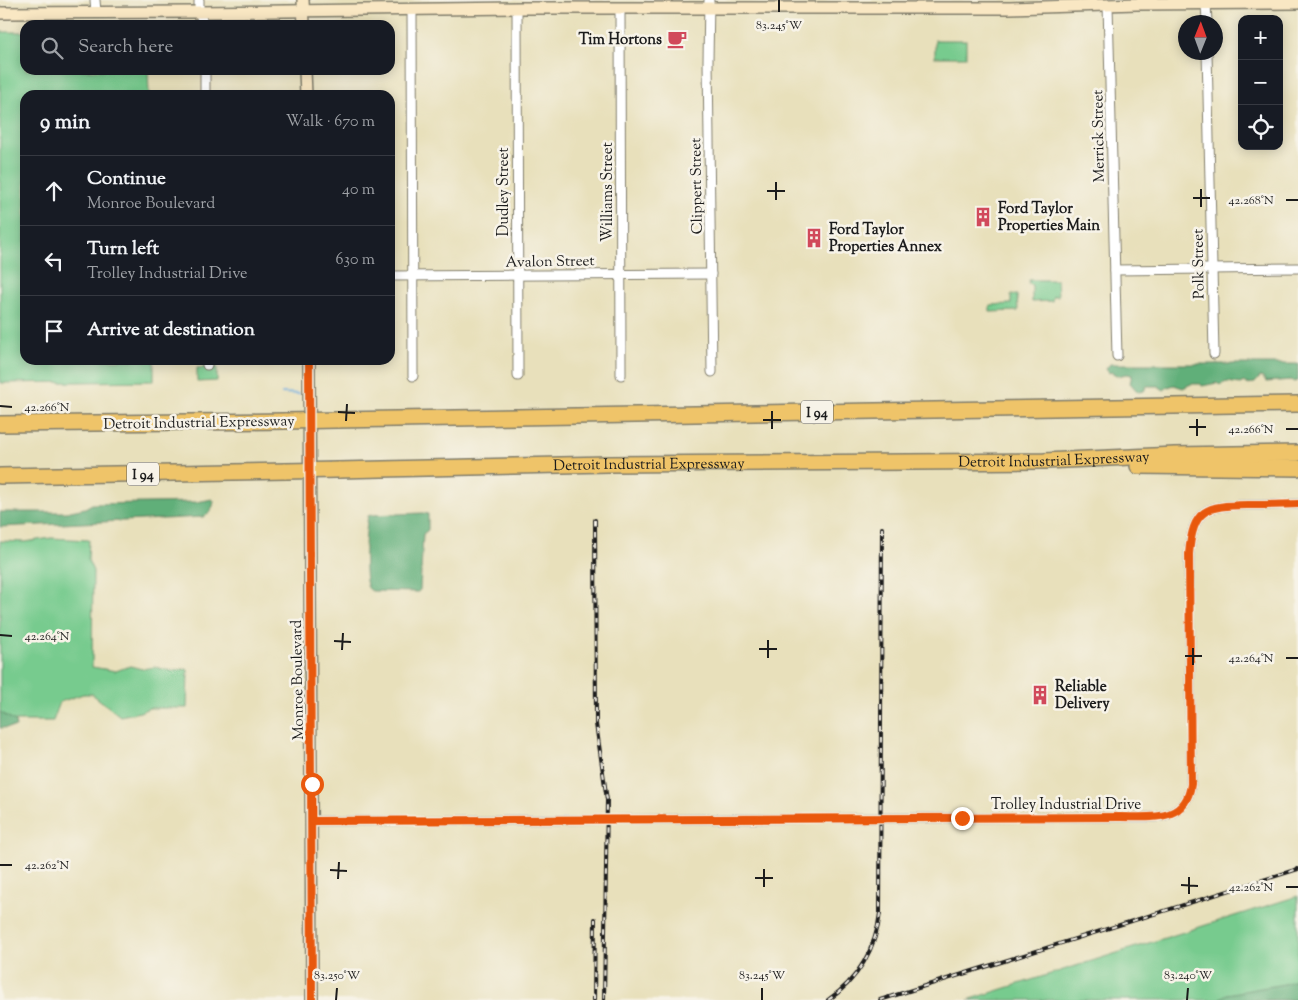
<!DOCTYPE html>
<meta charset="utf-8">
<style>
body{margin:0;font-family:"Sorts Mill Goudy",serif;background:#20242c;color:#f1f3f6}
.controls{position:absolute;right:15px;top:15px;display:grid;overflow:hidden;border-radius:10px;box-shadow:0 2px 12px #0003}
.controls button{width:45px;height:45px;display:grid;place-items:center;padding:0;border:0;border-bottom:1px solid #363941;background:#171b24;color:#f1f3f6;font:25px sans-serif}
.compass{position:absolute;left:1178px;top:15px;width:45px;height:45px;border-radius:50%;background:#171b24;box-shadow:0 2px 12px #0003;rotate:1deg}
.stop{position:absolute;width:15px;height:15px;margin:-11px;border:4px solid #ea580c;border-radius:50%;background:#fff}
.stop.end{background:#ea580c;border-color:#fff;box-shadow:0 1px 5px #0008}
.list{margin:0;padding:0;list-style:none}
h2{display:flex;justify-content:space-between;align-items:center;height:65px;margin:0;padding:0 20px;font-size:21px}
h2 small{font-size:16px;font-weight:400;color:#9ea1a6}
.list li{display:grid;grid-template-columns:32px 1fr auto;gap:15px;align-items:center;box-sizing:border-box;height:70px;padding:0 20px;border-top:1px solid #363941}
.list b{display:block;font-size:19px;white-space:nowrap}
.list p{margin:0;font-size:16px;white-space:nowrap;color:#9ea1a6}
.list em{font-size:16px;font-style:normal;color:#9ea1a6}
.icon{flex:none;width:28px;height:28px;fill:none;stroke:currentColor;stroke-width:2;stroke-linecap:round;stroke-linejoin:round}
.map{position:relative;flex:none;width:1298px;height:1000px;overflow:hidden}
.search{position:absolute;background:#171b24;box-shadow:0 2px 12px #0003;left:20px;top:20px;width:375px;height:55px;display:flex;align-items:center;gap:12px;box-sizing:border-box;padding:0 18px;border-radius:15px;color:#9ea1a6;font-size:19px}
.panel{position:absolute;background:#171b24;box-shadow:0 2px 12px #0003;left:20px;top:90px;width:375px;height:275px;border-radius:15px}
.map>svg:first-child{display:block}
</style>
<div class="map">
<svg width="1298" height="1000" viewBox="0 0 1298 1000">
<rect width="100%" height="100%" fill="#f7f3e8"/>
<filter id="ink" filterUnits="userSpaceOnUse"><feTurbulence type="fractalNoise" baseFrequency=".02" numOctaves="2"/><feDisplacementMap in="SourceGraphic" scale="10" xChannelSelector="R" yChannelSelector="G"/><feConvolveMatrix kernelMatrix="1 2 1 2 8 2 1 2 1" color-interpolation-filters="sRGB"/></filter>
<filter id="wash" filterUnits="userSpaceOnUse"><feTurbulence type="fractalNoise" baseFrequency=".0096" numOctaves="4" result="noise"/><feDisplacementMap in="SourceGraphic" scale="20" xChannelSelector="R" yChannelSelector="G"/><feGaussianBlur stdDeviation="1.12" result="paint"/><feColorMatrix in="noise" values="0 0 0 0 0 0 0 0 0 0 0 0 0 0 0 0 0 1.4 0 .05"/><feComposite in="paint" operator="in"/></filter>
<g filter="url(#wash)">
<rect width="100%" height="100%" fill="#e8e0bb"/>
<g fill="#77cb8e" stroke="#4a7455">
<path d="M 0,32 L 25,32 L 25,70 L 148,70 L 149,95 L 25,95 L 25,360 L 154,360 L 154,381 L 0,383 Z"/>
<rect x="935" y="40" width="31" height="17"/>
<path d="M 1029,280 L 1057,280 L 1058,296 L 1053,296 L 1052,301 L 1032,302 L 1032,285 L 1029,284 Z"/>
<path d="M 1011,295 L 1017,295 L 1018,311 L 990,312 L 990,305 L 1011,304 Z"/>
<path d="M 217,367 L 217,381 L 197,382 L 197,368 Z"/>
<path d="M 51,538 L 89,540 L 88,560 L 93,571 L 92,667 L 116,671 L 130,666 L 142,669 L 155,667 L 171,671 L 186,669 L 188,670 L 187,708 L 149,708 L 140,712 L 120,716 L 92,694 L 83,694 L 60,702 L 53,721 L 15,721 L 0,712 L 0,541 L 25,542 Z"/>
<path d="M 1298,896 L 1298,1000 L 968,1000 Z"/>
</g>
<g fill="#61af79" stroke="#3e664a">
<path d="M 1110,364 L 1298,364 L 1298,381 L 1294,382 L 1291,380 L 1266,382 L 1263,378 L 1260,377 L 1255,383 L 1246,384 L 1244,382 L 1240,384 L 1227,382 L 1219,385 L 1217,383 L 1202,386 L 1201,384 L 1191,384 L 1183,388 L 1174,385 L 1168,387 L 1164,390 L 1158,386 L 1147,386 L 1144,391 L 1138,392 L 1130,383 L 1132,375 L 1126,374 L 1118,376 L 1111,372 L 1109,373 L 1106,369 Z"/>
<path d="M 212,499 L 214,501 C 213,508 211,512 204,517 L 0,527 L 0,512 L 66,512 L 85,508 L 92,504 L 197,502 Z"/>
<path d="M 423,513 L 428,514 L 428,530 L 423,534 L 420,590 L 418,592 L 372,591 C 369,589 368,589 367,585 C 363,572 365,531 368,516 L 371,515 Z"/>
<path d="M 0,712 L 15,721 L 16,727 L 0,728 Z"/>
<path d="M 1298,979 L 1298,1000 L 1217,1000 L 1227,994 L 1284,984 Z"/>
</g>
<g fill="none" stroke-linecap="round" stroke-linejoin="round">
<path stroke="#68abdd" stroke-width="2" d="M 282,393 L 299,394"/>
</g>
</g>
<g filter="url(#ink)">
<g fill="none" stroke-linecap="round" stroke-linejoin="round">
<defs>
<g id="street">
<path d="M 95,0 L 96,12"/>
<path d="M 199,0 L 199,12 L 204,25"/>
<path d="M 709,0 L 708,61 L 712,372"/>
<path d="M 1206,4 L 1207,22"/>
<path d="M 1108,5 L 1117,356"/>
<path d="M 517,8 L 518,376"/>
<path d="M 412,9 L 413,376"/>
<path d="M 620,9 L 621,375"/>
<path d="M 1207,52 L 1214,354"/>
<path d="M 205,70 L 205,95"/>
<path d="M 1115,270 L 1298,268"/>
<path d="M 390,276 L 711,274"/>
<path d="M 207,360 L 207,365"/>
<path d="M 312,821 L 1121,817 C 1150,817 1186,823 1191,784 L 1189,554 C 1193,508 1206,506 1247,505 C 1264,505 1281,505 1298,504"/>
</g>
<g id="secondary">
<path d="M 303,0 L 304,25"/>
<path d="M 0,13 L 199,12 L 517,8 L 1010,8 L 1137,4 L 1298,3"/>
<path d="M 305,70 L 306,95"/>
<path d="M 309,360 L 312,1000"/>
</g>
<g id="highway">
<path d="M 337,420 L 1298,404"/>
<path d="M 0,424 L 286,421"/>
<path d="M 1138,466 L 1298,468"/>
<path id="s1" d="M 338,470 L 608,464 L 1044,461 L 1175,455 L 1298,453"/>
<path d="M 0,476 L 286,471"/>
</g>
</defs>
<use href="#street" stroke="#827e6c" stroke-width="11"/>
<use href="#secondary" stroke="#827e6c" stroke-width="14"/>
<use href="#highway" stroke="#827e6c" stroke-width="18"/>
<use href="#street" stroke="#fff" stroke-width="9"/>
<use href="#secondary" stroke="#f9e7c3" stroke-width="11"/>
<use href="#highway" stroke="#efc469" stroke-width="15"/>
<defs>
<g id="rail">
<path d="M 595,520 L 596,724 L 607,800 L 604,1000"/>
<path d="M 594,1000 L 595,919"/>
<path d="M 828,1000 C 858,980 876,948 880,913 L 882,528"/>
<path d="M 880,1000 L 1298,869"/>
</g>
</defs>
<use href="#rail" stroke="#1c1c1c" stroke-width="4"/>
<use href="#rail" stroke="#f7f3e8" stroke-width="2" stroke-dasharray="5.5" stroke-linecap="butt"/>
<defs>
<g id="highway-bridge">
<path d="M 286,421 L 337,420"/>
<path d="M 286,471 L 338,470"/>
</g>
</defs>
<use href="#highway-bridge" stroke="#827e6c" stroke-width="18" stroke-linecap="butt"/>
<use href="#highway-bridge" stroke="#efc469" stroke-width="15"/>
<defs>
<g id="cycleway">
<path d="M 309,360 L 312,1000"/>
<path d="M 312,821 L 1121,817 C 1150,817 1186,823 1191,784 L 1189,554 C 1193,508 1206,506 1247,505 C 1264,505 1281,505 1298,504"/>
</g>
</defs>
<use href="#cycleway" stroke="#f7f3e8" stroke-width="11"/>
<use href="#cycleway" stroke="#e8590c" stroke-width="8"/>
</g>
</g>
<g fill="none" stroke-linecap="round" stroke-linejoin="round" filter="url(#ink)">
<path stroke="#ea580c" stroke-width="6" d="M 312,784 L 312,821 L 962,818"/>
</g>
<path fill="none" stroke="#1c1c1c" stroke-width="2" d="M 779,12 L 779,0M 767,191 L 785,191M 1193,198 L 1210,198M 776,200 L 776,182M 1286,200 L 1298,200M 1201,207 L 1201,189M 0,406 L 12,407M 338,412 L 355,413M 763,420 L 781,420M 346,421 L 347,404M 1189,427 L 1206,427M 772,429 L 772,411M 1286,429 L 1298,429M 1197,436 L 1197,419M 0,635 L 12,636M 334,641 L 351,642M 759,649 L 777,649M 342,650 L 343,633M 1185,656 L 1202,656M 768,658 L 768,640M 1286,658 L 1298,658M 1193,665 L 1193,648M 0,865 L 12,865M 330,870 L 347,871M 755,878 L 773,878M 338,879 L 339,862M 1181,885 L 1198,886M 764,887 L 764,869M 1286,887 L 1298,887M 1189,894 L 1189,877M 336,1000 L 337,988M 762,1000 L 762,988M 1187,1000 L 1188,988"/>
<defs>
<symbol id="cafe-bare" viewBox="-9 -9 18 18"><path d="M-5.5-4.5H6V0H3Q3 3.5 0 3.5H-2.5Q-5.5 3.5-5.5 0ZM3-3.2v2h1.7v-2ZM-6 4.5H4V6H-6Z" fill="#d1495b" stroke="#f7f3e8" stroke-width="2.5" paint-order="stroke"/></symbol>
<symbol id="building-bare" viewBox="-9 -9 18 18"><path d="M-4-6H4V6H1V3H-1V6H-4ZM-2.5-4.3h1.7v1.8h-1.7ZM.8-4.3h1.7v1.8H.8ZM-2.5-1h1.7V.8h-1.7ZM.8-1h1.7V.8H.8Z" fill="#d1495b" stroke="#f7f3e8" stroke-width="2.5" paint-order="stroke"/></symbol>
</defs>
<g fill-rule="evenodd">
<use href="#cafe-bare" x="663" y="25" width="28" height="28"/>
<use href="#building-bare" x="969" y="203" width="28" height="28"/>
<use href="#building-bare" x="800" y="224" width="28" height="28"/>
<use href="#building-bare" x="1026" y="681" width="28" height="28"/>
</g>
<g text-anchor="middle" stroke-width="5" stroke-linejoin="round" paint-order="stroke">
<g fill="#f7f3e8" stroke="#5e5c59" stroke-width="1">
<rect x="801" y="400.5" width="32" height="23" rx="4"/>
<rect x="127" y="462.5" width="32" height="23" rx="4"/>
</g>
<g font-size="14" font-weight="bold" fill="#1c1c1c">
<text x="817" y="417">I 94</text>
<text x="143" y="479">I 94</text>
</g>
<g font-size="15" font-weight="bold" fill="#1c1c1c" stroke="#f7f3e8" text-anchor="start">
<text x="662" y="44" text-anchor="end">Tim Hortons</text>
<text x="998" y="213">Ford Taylor<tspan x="998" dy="17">Properties Main</tspan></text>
<text x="829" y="234">Ford Taylor<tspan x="829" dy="17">Properties Annex</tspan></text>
<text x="1055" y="691">Reliable<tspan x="1055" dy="17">Delivery</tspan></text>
</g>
<g font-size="15" fill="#1c1c1c" stroke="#f7f3e8">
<text transform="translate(1098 136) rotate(-91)" y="5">Merrick Street</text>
<text transform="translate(696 186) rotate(-91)" y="5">Clippert Street</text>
<text transform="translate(503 192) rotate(-90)" y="5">Dudley Street</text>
<text transform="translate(607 192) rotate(-90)" y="5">Williams Street</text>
<text transform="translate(550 261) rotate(-1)" y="5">Avalon Street</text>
<text transform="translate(1198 264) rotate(-91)" y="5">Polk Street</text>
<text transform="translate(199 422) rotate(-1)" y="5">Detroit Industrial Expressway</text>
<text dy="5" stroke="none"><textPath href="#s1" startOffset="716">Detroit Industrial Expressway</textPath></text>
<text dy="5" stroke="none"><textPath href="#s1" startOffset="311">Detroit Industrial Expressway</textPath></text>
<text transform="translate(297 680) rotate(-91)" y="5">Monroe Boulevard</text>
<text x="1066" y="809">Trolley Industrial Drive</text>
</g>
</g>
<g font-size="12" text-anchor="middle" fill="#1c1c1c" stroke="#f7f3e8" stroke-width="5" stroke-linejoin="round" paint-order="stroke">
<text x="779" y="29">83.245°W</text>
<text x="1251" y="204">42.268°N</text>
<text x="47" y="411">42.266°N</text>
<text x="1251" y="433">42.266°N</text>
<text x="47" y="640">42.264°N</text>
<text x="1251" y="662">42.264°N</text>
<text x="47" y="869">42.262°N</text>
<text x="1251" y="891">42.262°N</text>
<text x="337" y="979">83.250°W</text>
<text x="762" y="979">83.245°W</text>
<text x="1188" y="979">83.240°W</text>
</g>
</svg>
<div class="controls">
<button>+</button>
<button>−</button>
<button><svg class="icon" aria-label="locate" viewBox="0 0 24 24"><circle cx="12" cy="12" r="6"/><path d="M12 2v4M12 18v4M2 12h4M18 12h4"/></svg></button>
</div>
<svg class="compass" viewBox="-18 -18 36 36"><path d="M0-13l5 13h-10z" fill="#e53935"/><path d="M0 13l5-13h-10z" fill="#9ea1a6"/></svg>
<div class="stop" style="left:312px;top:784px"></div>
<div class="stop end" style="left:962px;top:818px"></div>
<div class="search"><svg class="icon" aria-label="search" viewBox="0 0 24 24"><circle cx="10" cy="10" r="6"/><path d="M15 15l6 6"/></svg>Search here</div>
<section class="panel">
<h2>9 min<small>Walk · 670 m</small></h2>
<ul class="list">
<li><svg class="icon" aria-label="ahead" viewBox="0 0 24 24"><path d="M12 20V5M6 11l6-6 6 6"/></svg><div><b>Continue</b><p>Monroe Boulevard</p></div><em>40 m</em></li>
<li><svg class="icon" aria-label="left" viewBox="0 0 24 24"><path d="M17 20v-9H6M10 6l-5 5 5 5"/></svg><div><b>Turn left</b><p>Trolley Industrial Drive</p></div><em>630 m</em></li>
<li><svg class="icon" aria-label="arrive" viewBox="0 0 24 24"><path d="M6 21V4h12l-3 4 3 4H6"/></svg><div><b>Arrive at destination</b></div></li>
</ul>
</section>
</div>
